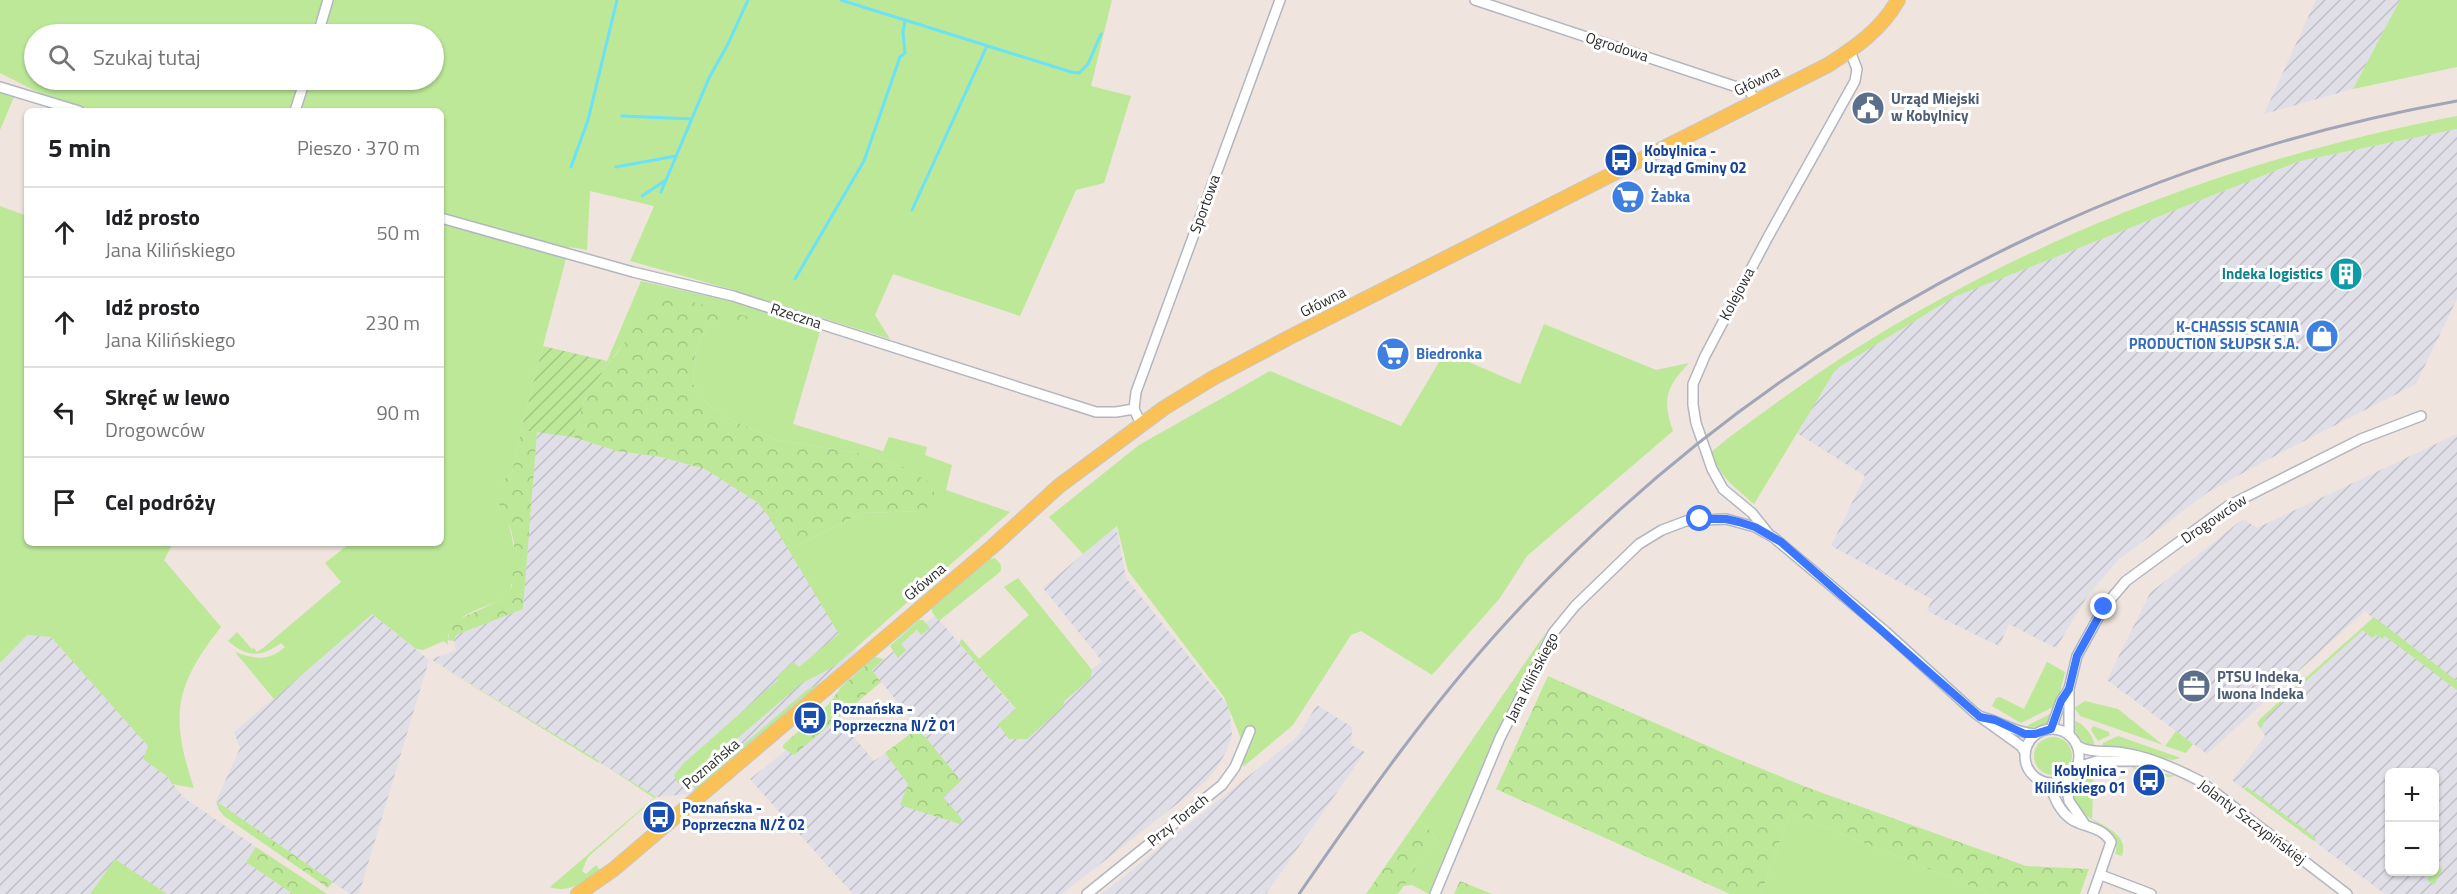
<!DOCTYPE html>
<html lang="pl">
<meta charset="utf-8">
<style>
body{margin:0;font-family:"Titillium Web",sans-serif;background:#f6f6f6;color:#202124}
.controls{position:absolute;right:18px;bottom:18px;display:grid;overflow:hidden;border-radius:9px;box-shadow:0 2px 4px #0004}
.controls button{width:54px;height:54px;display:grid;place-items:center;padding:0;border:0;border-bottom:2px solid #e0e0e0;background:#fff;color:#202124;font:30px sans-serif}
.stop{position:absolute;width:18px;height:18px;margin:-14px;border:4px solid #3a76ff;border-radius:50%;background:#fff}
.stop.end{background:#3a76ff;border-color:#fff;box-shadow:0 2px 6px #0008}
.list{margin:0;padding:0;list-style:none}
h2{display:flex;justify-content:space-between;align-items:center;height:78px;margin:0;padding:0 24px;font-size:26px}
h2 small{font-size:20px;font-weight:400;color:#757577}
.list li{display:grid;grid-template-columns:39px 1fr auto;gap:18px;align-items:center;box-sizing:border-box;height:90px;padding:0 24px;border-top:2px solid #e0e0e0}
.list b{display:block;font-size:22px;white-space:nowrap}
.list p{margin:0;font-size:20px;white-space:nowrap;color:#757577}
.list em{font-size:20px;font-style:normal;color:#757577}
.icon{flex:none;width:33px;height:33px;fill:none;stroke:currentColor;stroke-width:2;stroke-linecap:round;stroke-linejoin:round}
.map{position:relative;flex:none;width:2457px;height:894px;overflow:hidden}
.search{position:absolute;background:#fff;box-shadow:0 2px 4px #0004;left:24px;top:24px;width:420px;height:66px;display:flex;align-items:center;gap:15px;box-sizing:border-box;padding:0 21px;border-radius:33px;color:#757577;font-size:22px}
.panel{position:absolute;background:#fff;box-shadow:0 2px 4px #0004;left:24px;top:108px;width:420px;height:438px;border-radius:9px}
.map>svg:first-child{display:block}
</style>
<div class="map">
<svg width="2457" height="894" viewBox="0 0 2457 894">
<defs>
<pattern id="industrial-furrows" width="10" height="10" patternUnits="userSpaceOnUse" patternTransform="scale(1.5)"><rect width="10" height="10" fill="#e0dee7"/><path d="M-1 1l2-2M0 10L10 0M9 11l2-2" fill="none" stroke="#c0bfc6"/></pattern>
<pattern id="forest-crowns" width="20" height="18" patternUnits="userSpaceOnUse" patternTransform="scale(1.5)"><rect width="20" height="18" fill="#bce897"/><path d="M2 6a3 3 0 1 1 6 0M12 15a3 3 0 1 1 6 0" fill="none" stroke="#a2c782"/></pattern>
<pattern id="garden-furrows" width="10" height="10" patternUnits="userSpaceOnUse" patternTransform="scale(1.5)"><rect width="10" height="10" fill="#bce897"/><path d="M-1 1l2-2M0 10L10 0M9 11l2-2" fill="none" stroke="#a2c782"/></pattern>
</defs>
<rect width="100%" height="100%" fill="#efe5de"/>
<g fill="url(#industrial-furrows)" fill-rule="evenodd">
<path d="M 2316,0 L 2400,0 L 2353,89 L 2264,114 Z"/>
<path d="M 2457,129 L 2457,299 L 2416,384 L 2263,462 L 2208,492 L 2118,560 L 2088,595 L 2056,648 L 2009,624 L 1999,646 L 1927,611 L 1932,599 L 1831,546 L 1865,476 L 1797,433 L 1836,369 L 1954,297 L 2300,161 Z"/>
<path d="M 537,432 L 573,437 L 617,451 L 661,457 L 705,469 L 771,511 L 857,651 L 761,736 L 689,794 L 656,797 L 432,660 L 429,660 L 359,894 L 350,894 L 216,801 L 240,748 L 234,732 L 372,614 L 429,660 L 456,650 L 454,641 L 456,635 L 523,609 Z"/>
<path d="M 2457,434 L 2457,894 L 2385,894 L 2232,780 L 2265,736 L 2257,723 L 2373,618 L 2365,611 L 2207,754 L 2107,680 L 2150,593 L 2243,519 L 2257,528 ZM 2390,772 L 2434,772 L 2434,872 L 2390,872 Z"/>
<path d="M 1116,526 L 1126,578 L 1229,707 L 1232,735 L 1227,750 L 1216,769 L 1205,782 L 1062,894 L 853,894 L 750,779 L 833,713 L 874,761 L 885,753 L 929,809 L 960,781 L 872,670 L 935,615 L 1016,710 L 999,724 L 1042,711 L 1102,661 L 1043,588 Z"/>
<path d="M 27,635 L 51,637 L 148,746 L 143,759 L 168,777 L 183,797 L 256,847 L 246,862 L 293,894 L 167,894 L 115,860 L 90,894 L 0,894 L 0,663 Z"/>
<path d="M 1317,705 L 1352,727 L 1351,745 L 1365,752 L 1266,894 L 1102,894 L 1297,737 Z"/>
</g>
<g fill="#bce897" fill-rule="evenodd">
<path d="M 0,0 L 1112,0 L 1091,86 L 1131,96 L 1104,183 L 1076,190 L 1020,316 L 893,274 L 875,315 L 890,339 L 730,289 L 630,261 L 654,206 L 590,191 L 587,250 L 569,247 L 521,430 L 512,473 L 501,481 L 494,493 C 511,518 526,575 503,599 C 482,609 444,616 448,645 L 444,641 L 423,650 L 416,649 L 372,614 L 274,699 L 235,652 C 255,659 268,662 285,647 L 281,643 C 262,657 247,658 228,641 L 237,632 L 252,649 L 254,648 L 257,652 L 263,648 L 341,582 L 325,563 L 350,543 L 441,543 L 441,111 L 75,111 L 0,73 ZM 34,34 L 434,34 L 434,80 L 34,80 Z"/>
<path d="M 2400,0 L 2457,0 L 2457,67 L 2353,89 Z"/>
<path d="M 0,92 L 14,97 L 0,130 Z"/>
<path d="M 2457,116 L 2457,129 L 2300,161 L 1954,297 L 1836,369 L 1754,504 C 1737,489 1718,475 1710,453 L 1727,439 C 1773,405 1819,371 1868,341 C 2050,229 2248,156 2457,116 Z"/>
<path d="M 0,206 L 27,216 L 27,543 L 173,543 L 164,560 L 221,627 C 174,686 170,717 194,788 L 172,784 L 168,777 L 143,759 L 148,746 L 51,637 L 27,635 L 0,663 Z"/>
<path d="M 641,281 L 729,301 L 821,328 L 793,424 L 883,451 L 889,437 L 927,447 L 925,455 L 952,465 L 946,490 L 1010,512 L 835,666 L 802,683 L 684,784 L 678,783 L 674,775 L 684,763 L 778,680 L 778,675 L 793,662 L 799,667 L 839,634 L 767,514 L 757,502 L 771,511 L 793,547 L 862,513 L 924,511 L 901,466 L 857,453 L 777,440 L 732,420 L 707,404 L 693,384 L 695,354 L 704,332 L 713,322 L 743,322 L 666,296 L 619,349 L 602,373 Z"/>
<path d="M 1544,324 L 1656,370 L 1689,363 C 1666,387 1662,399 1673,431 L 1527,556 L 1500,598 L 1432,675 L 1361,631 L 1351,635 L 1293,725 L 1243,767 L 1240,736 L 1224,697 L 1128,571 L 1117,526 L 1083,554 L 1049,517 L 1139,445 L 1270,371 L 1401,426 L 1445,352 L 1520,384 Z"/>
<path d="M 995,558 L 1001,565 L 1001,571 L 939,621 L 932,612 L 932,608 L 990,559 Z"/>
<path d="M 1018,578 L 1092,670 L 1090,679 L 1064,701 L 1063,707 L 1027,739 L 1009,739 L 998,724 L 1016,709 L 959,643 L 962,639 L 979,659 L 1029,615 L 1004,587 Z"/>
<path d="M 2374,617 L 2457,681 L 2457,690 L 2385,636 L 2382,639 L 2376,635 L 2372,638 L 2363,630 L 2267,716 L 2261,729 L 2257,723 L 2262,717 Z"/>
<path d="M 919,620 L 923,620 L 930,628 L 921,635 L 917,630 L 901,644 L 906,650 L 898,658 L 890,646 Z"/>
<path d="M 1546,632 L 1489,750 L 1429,894 L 1412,885 L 1403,886 L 1437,838 L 1418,819 Z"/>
<path d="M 430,660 L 599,761 L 599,763 Z"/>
<path d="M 2047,662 L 2065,672 L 2057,705 L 2021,723 L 1992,706 L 1996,698 L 2000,697 L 2024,709 Z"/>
<path d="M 823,682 L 696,791 L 694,790 L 694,787 L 807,690 Z"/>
<path d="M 2085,701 L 2118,709 L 2163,745 L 2080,716 L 2074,708 Z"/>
<path d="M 2050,714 L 2054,714 C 2048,727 2036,730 2023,728 Z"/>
<path d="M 2072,719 C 2084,724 2094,735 2095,748 C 2080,743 2074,735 2072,719 Z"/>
<path d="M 2093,726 L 2109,732 L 2110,735 L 2098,741 L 2091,730 Z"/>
<path d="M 2176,731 L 2193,744 L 2186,753 L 2165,746 Z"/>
<path d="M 2118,736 L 2181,758 L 2172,760 L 2142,752 L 2102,748 L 2103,743 Z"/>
<circle cx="2053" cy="756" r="19"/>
<path d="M 605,765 L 656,797 L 588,857 L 582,871 L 586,874 L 596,865 L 600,871 C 586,881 568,894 550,887 L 654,798 Z"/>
<path d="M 2094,765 L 2092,819 C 2107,827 2129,836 2122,856 L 2115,854 C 2117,848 2117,842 2113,836 C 2104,822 2057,809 2073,781 C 2078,772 2085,768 2094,765 Z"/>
<path d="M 2130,766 L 2175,776 L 2168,777 L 2134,769 Z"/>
<path d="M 2247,787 L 2316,838 L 2314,841 L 2244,789 Z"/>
<path d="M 1790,813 L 1991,894 L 1761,894 Z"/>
<path d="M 115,859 L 167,894 L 90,894 Z"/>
<path d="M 2435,859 L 2442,870 L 2434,885 L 2427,880 L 2431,875 L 2426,872 L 2434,872 Z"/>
</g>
<g fill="url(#forest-crowns)">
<path d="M 666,295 L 749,317 L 743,322 L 713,322 L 704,332 L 695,354 L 693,384 L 707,404 L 732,420 L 777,440 L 857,453 L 901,466 L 934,485 L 934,500 L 924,511 L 862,513 L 793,547 L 771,511 L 705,469 L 661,457 L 617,451 L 573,437 L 586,395 L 643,317 Z"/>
<path d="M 521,430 L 537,432 L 523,609 L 456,635 L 454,641 L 448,640 L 450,627 L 455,621 L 503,599 L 512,586 L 514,543 L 511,530 L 494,493 L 494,486 L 512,473 Z"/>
<path d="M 875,657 L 884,659 L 872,670 L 881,682 L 794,755 L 783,748 L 783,745 L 829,704 L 841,687 Z"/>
<path d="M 1548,676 L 1728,755 L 1806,787 L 2026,866 L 2089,869 L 2080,894 L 1991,894 L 1790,813 L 1761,894 L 1730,894 L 1496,789 Z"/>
<path d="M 918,728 L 961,781 L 943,797 L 962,819 L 960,824 L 900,805 L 908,784 L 885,753 Z"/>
<path d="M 216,801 L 333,882 L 328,888 L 224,816 L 219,810 Z"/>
<path d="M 1418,819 L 1437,838 L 1398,894 L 1366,894 Z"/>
<path d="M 256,847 L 327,894 L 293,894 L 246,862 Z"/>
<path d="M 1460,881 L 1492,894 L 1454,894 Z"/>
</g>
<path fill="url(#garden-furrows)" d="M 543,346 L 607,361 L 602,373 L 586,395 L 573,437 L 521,430 Z"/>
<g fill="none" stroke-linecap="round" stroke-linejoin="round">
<g stroke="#6ae2f7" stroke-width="3">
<path d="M 841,0 L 1071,72 L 1079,73 L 1088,64 L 1101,34"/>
<path d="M 622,116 L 692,119"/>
<path d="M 571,167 L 588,120 L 617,0"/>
<path d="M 616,167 L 676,156"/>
<path d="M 661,192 L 709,78 L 728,44 L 748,0"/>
<path d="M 642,196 L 666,180"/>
<path d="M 912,210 L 987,46"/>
<path d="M 795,279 L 864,161 L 900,57 L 905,53 L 903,32 L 905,21"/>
</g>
<defs>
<g id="street">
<path d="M 1475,0 L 1749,91 L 1756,100"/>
<path d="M 318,34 L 328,0"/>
<path d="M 0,87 L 79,111"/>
<path d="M 295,111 L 305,80"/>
<path d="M 441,218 L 633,272 L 733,296 L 1096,412 L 1116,412 L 1134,409"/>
<path d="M 1141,424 L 1134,409 L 1136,392 L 1280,0"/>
<path d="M 1768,533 L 1752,513 L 1723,489 L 1712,469 L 1696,423 L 1693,405 L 1693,384 L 1705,356 L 1768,237 L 1855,81 L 1857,69 L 1850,51"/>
<path d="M 1982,717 C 2001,722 2016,733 2035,734"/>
<path d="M 2051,729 L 2061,701 L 2069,689"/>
<circle cx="2052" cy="756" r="27"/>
<path d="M 2069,735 L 2069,689 L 2077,656 L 2104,607 L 2126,581 L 2228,506 L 2361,439 L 2421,416"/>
<path d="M 2077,746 C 2092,754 2109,750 2124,753 C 2150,757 2177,769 2200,781 L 2347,894"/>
<path d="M 2077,767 L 2097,761 L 2146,761"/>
<path d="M 2065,780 L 2069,801 L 2084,823"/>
<path d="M 2049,783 C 2054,796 2058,810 2071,819 C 2084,828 2102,826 2111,842 L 2093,894"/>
<path d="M 2101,875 L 2151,894"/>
<path d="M 1087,894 L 1222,785 L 1235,767 L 1250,731"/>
<path d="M 1435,894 L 1500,738 L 1553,633 L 1575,606 L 1639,544 L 1662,530 L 1686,521 L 1726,519 L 1755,527 L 1773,537 L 1886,632 L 1975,713 L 2021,746 L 2025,752"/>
</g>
<path id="primary" d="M 578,894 L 614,869 L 992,547 L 1059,486 L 1164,408 L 1213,378 L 1290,337 L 1828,65 C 1856,47 1882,29 1898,0"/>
</defs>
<use href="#street" stroke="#b2b6c1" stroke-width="12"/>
<use href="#primary" stroke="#c8c8c8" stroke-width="16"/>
<use href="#street" stroke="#fff" stroke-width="9"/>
<use href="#primary" stroke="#fac157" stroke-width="14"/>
<path stroke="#a0a6b8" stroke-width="3" d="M 1299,894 C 1364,800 1429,707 1506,623 C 1756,349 2093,166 2457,101"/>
</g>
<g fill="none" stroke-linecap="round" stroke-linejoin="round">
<path stroke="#3a76ff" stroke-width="8" d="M 1700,519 L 1726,519 L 1739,522 L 1755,527 L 1781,542 L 1980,717 L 1995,720 L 2025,734 L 2035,734 L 2051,729 L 2061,701 L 2069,689 L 2077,656 L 2104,607"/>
</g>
<defs>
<symbol id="civic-disc" viewBox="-11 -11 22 22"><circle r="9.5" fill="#5c6f8a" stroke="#fff"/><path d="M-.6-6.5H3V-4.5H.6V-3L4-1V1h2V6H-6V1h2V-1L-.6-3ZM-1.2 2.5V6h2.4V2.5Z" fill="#fff"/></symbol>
<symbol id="bus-disc" viewBox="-11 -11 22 22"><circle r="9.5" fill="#1a4fb4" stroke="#fff"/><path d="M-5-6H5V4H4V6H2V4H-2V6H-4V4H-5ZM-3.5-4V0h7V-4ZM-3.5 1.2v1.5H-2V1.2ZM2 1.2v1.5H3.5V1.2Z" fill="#fff"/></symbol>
<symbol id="supermarket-disc" viewBox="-11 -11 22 22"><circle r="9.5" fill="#3f7fe0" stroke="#fff"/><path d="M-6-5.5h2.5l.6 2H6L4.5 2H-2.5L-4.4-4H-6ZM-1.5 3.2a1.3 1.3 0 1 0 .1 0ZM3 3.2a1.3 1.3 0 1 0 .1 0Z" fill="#fff"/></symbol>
<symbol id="building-disc" viewBox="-11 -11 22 22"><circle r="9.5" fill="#0f9aa8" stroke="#fff"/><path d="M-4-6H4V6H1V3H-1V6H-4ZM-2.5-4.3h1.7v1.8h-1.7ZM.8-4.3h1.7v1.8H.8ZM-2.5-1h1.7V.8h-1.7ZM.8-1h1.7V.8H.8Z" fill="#fff"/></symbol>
<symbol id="shop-disc" viewBox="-11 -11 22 22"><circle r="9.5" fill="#3f7fe0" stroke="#fff"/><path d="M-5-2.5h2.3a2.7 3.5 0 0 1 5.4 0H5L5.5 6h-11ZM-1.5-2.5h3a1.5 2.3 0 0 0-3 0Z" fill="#fff"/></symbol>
<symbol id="office-disc" viewBox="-11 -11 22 22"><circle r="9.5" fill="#5c6f8a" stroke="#fff"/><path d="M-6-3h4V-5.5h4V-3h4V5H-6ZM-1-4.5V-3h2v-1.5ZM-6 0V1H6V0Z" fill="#fff"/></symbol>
</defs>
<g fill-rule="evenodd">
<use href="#civic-disc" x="1849" y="89" width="38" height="38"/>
<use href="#bus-disc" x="1602" y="141" width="38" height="38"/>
<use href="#supermarket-disc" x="1609" y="178" width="38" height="38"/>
<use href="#building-disc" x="2327" y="255" width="38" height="38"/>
<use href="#shop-disc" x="2303" y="317" width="38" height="38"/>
<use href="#supermarket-disc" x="1374" y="335" width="38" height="38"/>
<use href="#office-disc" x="2175" y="667" width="38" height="38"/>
<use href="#bus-disc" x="791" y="699" width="38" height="38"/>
<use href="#bus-disc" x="2130" y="761" width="38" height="38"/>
<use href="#bus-disc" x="640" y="798" width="38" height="38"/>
</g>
<g text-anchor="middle" stroke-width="6" stroke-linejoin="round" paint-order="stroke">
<g font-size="15" fill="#2c2c2c" stroke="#fff">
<text transform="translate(1617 47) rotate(18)" y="5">Ogrodowa</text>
<text transform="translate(1757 81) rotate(-26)" y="5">Główna</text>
<text transform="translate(1205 204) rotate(-70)" y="5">Sportowa</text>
<text transform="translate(1737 294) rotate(-62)" y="5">Kolejowa</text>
<text transform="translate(1323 302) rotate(-27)" y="5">Główna</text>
<text transform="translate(796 316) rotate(18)" y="5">Rzeczna</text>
<text transform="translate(2214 519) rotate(-34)" y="5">Drogowców</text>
<text transform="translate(925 582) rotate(-40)" y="5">Główna</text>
<text transform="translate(1532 677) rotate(-63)" y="5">Jana Kilińskiego</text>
<text transform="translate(711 764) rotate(-40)" y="5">Poznańska</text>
<text transform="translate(1178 820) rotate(-39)" y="5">Przy Torach</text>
<text transform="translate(2252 822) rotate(37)" y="5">Jolanty Szczypińskiej</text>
</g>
<g font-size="15" font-weight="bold" fill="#4e5e75" stroke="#fff" text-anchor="start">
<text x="1891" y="104">Urząd Miejski<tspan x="1891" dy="17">w Kobylnicy</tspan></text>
<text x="2217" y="682">PTSU Indeka,<tspan x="2217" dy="17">Iwona Indeka</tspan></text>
</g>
<g font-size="15" font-weight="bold" fill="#164399" stroke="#fff" text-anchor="start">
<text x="1644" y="156">Kobylnica -<tspan x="1644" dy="17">Urząd Gminy 02</tspan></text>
<text x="833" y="714">Poznańska -<tspan x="833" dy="17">Poprzeczna N/Ż 01</tspan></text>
<text x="2126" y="776" text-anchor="end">Kobylnica -<tspan x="2126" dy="17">Kilińskiego 01</tspan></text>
<text x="682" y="813">Poznańska -<tspan x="682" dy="17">Poprzeczna N/Ż 02</tspan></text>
</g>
<g font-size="15" font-weight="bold" fill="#366cbe" stroke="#fff" text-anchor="start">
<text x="1651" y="202">Żabka</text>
<text x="2299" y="332" text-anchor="end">K-CHASSIS SCANIA<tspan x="2299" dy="17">PRODUCTION SŁUPSK S.A.</tspan></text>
<text x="1416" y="359">Biedronka</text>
</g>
<g font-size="15" font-weight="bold" fill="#0d838f" stroke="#fff" text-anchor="end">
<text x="2323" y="279">Indeka logistics</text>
</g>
</g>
</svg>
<div class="controls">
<button>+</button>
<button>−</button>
</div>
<div class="stop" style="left:1700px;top:519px"></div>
<div class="stop end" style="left:2104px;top:607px"></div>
<div class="search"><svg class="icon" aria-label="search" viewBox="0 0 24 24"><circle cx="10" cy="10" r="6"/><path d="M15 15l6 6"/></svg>Szukaj tutaj</div>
<section class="panel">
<h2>5 min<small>Pieszo · 370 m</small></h2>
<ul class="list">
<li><svg class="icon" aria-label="ahead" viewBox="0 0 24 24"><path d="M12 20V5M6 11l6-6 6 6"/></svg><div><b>Idź prosto</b><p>Jana Kilińskiego</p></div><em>50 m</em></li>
<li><svg class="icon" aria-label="ahead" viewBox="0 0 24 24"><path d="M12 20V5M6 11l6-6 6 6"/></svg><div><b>Idź prosto</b><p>Jana Kilińskiego</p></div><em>230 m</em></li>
<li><svg class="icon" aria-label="left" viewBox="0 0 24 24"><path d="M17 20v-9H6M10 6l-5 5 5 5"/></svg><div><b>Skręć w lewo</b><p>Drogowców</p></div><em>90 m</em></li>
<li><svg class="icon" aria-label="arrive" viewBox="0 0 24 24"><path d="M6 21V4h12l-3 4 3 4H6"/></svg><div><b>Cel podróży</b></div></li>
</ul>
</section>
</div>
